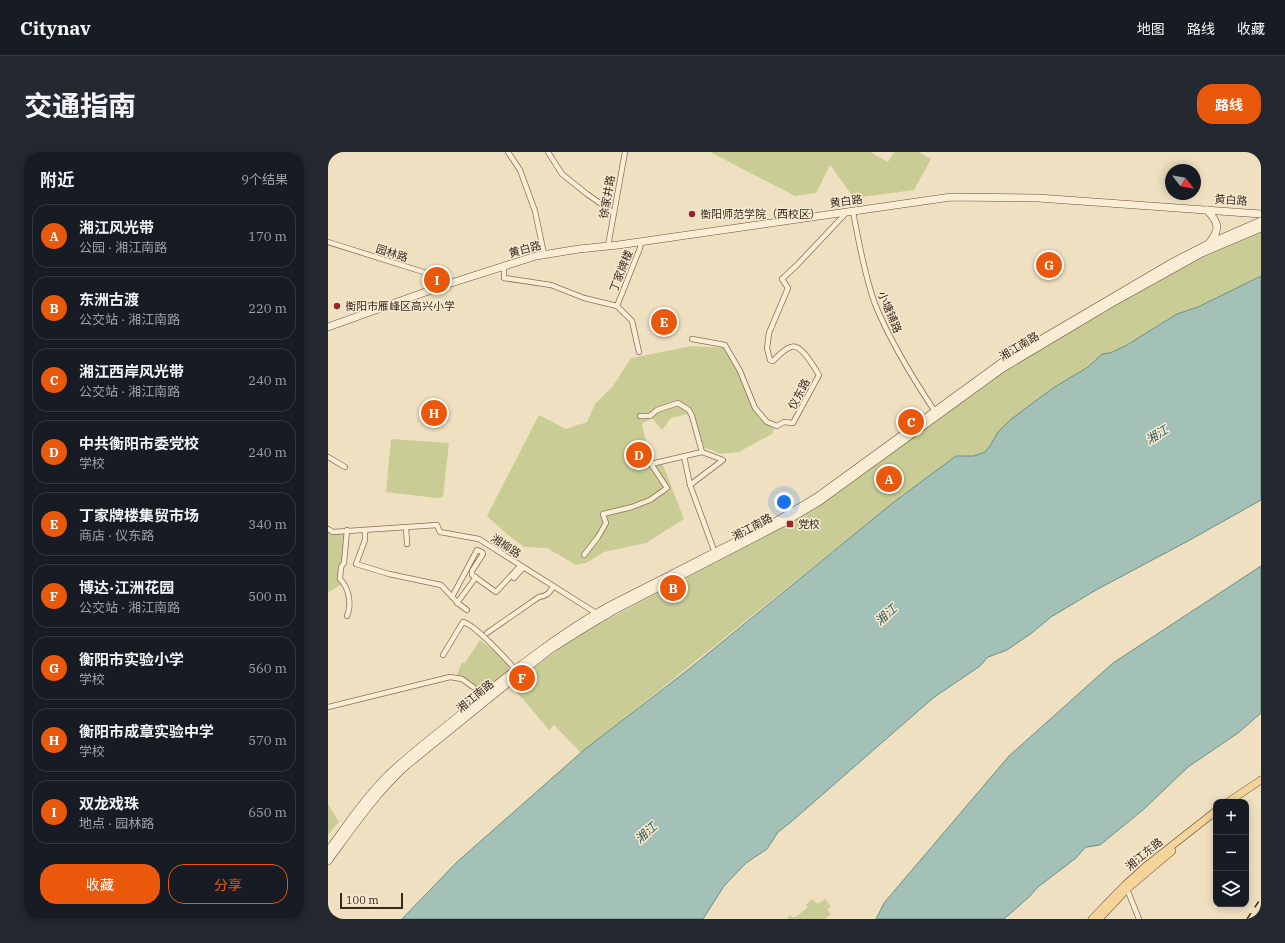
<!DOCTYPE html>
<html lang="zh">
<meta charset="utf-8">
<style>
body{margin:0;font-family:"IBM Plex Serif","Noto Sans SC",serif;background:#242831;color:#f1f3f6}
.controls{position:absolute;right:12px;bottom:12px;display:grid;overflow:hidden;border-radius:8px;box-shadow:0 2px 10px #0003}
.controls button{width:36px;height:36px;display:grid;place-items:center;padding:0;border:0;border-bottom:1px solid #363941;background:#171b24;color:#f1f3f6;font:20px sans-serif}
.compass{position:absolute;left:837px;top:12px;width:36px;height:36px;border-radius:50%;background:#171b24;box-shadow:0 2px 10px #0003;rotate:121deg}
.scale{position:absolute;left:12px;bottom:10px;width:63px;box-sizing:border-box;padding-left:4px;border:2px solid #38291d;border-top:0;font-size:11px;line-height:14px;white-space:nowrap;color:#38291d;-webkit-text-stroke:3px #f6ead1;paint-order:stroke}
.you{position:absolute;left:456px;top:350px;width:14px;height:14px;margin:-10px;border:3px solid #fff;border-radius:50%;background:#1a73e8;box-shadow:0 0 0 6px #1a73e833}
.badge{display:grid;place-items:center;width:26px;height:26px;border-radius:50%;background:#ea580c;color:#fff;font-size:13px;font-weight:700}
.pin{position:absolute;translate:-50% -50%;border:2px solid #fff;box-shadow:0 1px 4px #0006}
.list{margin:0;padding:0;list-style:none}
h2{display:flex;justify-content:space-between;align-items:center;height:52px;margin:0;padding:0 16px;font-size:17px}
h2 small{font-size:13px;font-weight:400;color:#9ea1a6}
.list li{display:grid;grid-template-columns:26px 1fr auto;gap:12px;align-items:center;box-sizing:border-box;height:64px;margin:0 8px 8px;padding:0 8px;border:1px solid #363941;border-radius:16px}
.list b{display:block;font-size:15px;white-space:nowrap}
.list p{margin:0;font-size:13px;white-space:nowrap;color:#9ea1a6}
.list em{font-size:13px;font-style:normal;color:#9ea1a6}
.actions{display:flex;gap:8px;padding:12px 16px}
.actions a{flex:1;padding:9px 0;border:1px solid #ea580c;border-radius:16px;text-align:center;font-size:14px;color:#ea580c}
.actions .main{background:#ea580c;color:#fff}
.icon{flex:none;width:22px;height:22px;fill:none;stroke:currentColor;stroke-width:2;stroke-linecap:round;stroke-linejoin:round}
.map{position:relative;flex:none;width:933px;height:767px;overflow:hidden;border-radius:16px}
header{display:flex;align-items:center;gap:24px;box-sizing:border-box;height:56px;padding:0 20px;background:#171b24;border-bottom:1px solid #363941}
header strong{font-size:19px}
nav{display:flex;gap:22px;margin-inline-start:auto;font-size:14px}
.intro{display:flex;align-items:center;justify-content:space-between;box-sizing:border-box;height:96px;padding:0 24px}
h1{margin:0;font-size:28px}
.button{padding:10px 18px;border-radius:16px;background:#ea580c;color:#fff;font-size:14px;font-weight:700}
main{display:flex;gap:24px;padding:0 24px}
aside{flex:1;background:#171b24;border-radius:16px;box-shadow:0 2px 10px #0003}
.map>svg:first-child{display:block}
</style>
<header>
<strong>Citynav</strong>
<nav><a>地图</a><a>路线</a><a>收藏</a></nav>
</header>
<div class="intro"><h1>交通指南</h1><a class="button">路线</a></div>
<main>
<aside>
<h2>附近<small>9个结果</small></h2>
<ul class="list">
<li><span class="badge">A</span><div><b>湘江风光带</b><p>公园 · 湘江南路</p></div><em>170 m</em></li>
<li><span class="badge">B</span><div><b>东洲古渡</b><p>公交站 · 湘江南路</p></div><em>220 m</em></li>
<li><span class="badge">C</span><div><b>湘江西岸风光带</b><p>公交站 · 湘江南路</p></div><em>240 m</em></li>
<li><span class="badge">D</span><div><b>中共衡阳市委党校</b><p>学校</p></div><em>240 m</em></li>
<li><span class="badge">E</span><div><b>丁家牌楼集贸市场</b><p>商店 · 仪东路</p></div><em>340 m</em></li>
<li><span class="badge">F</span><div><b>博达·江洲花园</b><p>公交站 · 湘江南路</p></div><em>500 m</em></li>
<li><span class="badge">G</span><div><b>衡阳市实验小学</b><p>学校</p></div><em>560 m</em></li>
<li><span class="badge">H</span><div><b>衡阳市成章实验中学</b><p>学校</p></div><em>570 m</em></li>
<li><span class="badge">I</span><div><b>双龙戏珠</b><p>地点 · 园林路</p></div><em>650 m</em></li>
</ul>
<div class="actions"><a class="main">收藏</a><a>分享</a></div>
</aside>
<div class="map">
<svg width="933" height="767" viewBox="0 0 933 767">
<rect width="100%" height="100%" fill="#efe0c1"/>
<g fill="#c9cd95">
<path d="M 384,0 L 542,0 L 560,10 L 566,0 L 590,0 L 603,7 L 586,38 L 526,46 L 502,13 L 488,41 L 467,44 L 384,1 Z"/>
<path d="M 933,79 L 933,124 L 870,155 L 849,162 L 799,193 L 782,201 L 774,202 L 760,215 L 725,236 L 682,268 L 670,280 L 662,294 L 657,300 L 646,304 L 628,304 L 566,350 L 253,601 L 226,573 L 221,578 L 183,533 L 250,483 L 466,369 L 675,220 L 713,197 L 819,135 L 894,95 Z"/>
<path d="M 364,194 L 397,196 C 402,204 407,212 411,220 C 423,244 421,261 446,277 L 444,282 L 411,300 L 392,302 L 376,295 L 365,261 L 343,266 L 334,278 L 324,266 L 314,272 L 323,311 L 333,308 L 356,367 L 318,391 L 276,400 L 258,411 L 248,413 L 219,396 L 196,395 L 179,382 L 159,364 L 211,263 L 238,277 L 259,270 L 267,252 L 285,234 L 303,206 Z"/>
<path d="M 63,287 L 121,291 L 115,345 L 108,346 L 58,340 Z"/>
<path d="M 0,380 L 3,382 L 16,381 L 17,382 L 14,410 L 11,414 L 10,428 L 14,432 L 1,440 L 0,439 Z"/>
<path d="M 152,488 L 169,501 L 181,515 L 180,519 L 160,535 L 152,538 L 129,523 L 134,510 L 137,511 Z"/>
<path d="M 0,652 L 11,670 L 0,683 Z"/>
<path d="M 484,747 L 490,752 L 497,747 L 503,755 L 499,757 L 503,762 L 497,767 L 460,767 L 459,765 L 463,763 L 464,765 L 469,764 L 480,755 L 478,753 Z"/>
</g>
<g fill="#a4c1b8" stroke="#6b9085">
<path d="M 933,124 L 933,348 L 860,389 L 768,438 L 723,465 L 705,480 L 679,498 L 660,505 L 652,514 L 605,546 L 463,670 L 450,680 L 439,697 L 418,711 L 396,734 L 375,767 L 74,767 L 129,710 L 256,598 L 361,517 L 566,350 L 628,304 L 646,304 L 657,300 L 662,294 L 670,280 L 682,268 L 725,236 L 760,215 L 774,202 L 782,201 L 799,193 L 849,162 L 870,155 Z"/>
<path d="M 933,414 L 933,561 L 910,581 L 860,615 L 816,657 L 772,693 L 758,695 L 754,699 L 748,706 L 710,735 L 701,745 L 676,767 L 548,767 L 556,751 L 681,604 L 785,511 Z"/>
</g>
<g fill="none" stroke-linecap="round" stroke-linejoin="round">
<defs>
<g id="minor">
<path d="M 180,0 L 192,18 L 207,59 L 216,102"/>
<path d="M 220,0 L 234,22 L 259,42 L 286,61"/>
<path d="M 525,60 C 531,90 536,122 547,152 C 562,189 584,225 606,258"/>
<path d="M 0,90 L 105,123 L 122,132"/>
<path d="M 280,94 L 297,0"/>
<path d="M 176,114 L 176,126 L 223,133 L 256,146 L 289,154 L 304,169 L 311,200"/>
<path d="M 289,154 L 312,96 L 313,90"/>
<path d="M 364,187 L 397,193 L 412,219 L 427,256 L 439,270 L 449,274 L 456,270 L 465,271 L 491,223 C 486,215 473,191 463,195 C 456,197 450,204 445,209 L 442,208 L 439,196 L 441,181 L 460,136 L 454,127 L 470,112 L 518,61"/>
<path d="M 356,304 L 362,333 L 387,401"/>
<path d="M 0,305 L 17,315"/>
<path d="M 362,333 L 395,308 L 374,300"/>
<path d="M 78,375 L 79,392"/>
<path d="M 0,377 L 5,380 L 109,373 L 112,380 L 151,387 L 268,461"/>
<path d="M 37,378 L 37,388 L 28,412 L 61,422 L 113,433 L 131,452 L 139,458"/>
<path d="M 256,403 L 270,385 L 278,371 L 275,362 L 304,355 L 322,348 L 339,336 L 323,312 L 374,300 L 364,264 L 361,258 L 350,251 L 329,258 L 322,264 L 312,264"/>
<path d="M 186,426 L 195,416"/>
<path d="M 124,445 L 149,398 L 154,400 L 155,402 L 144,419 L 144,423 L 168,440 L 192,414"/>
<path d="M 129,451 L 148,425"/>
<path d="M 19,464 C 24,452 21,436 12,427 L 13,415 L 16,411 L 19,378"/>
<path d="M 159,481 L 211,445 C 219,444 221,441 225,435"/>
<path d="M 115,503 L 135,470 C 148,473 177,506 187,517"/>
<path d="M 0,555 L 122,525 L 134,527 L 145,535"/>
<path d="M 799,737 L 811,767"/>
</g>
<g id="secondary">
<path d="M 879,58 C 890,70 893,76 882,90"/>
<path d="M 0,175 L 117,133 L 208,104 L 251,97 L 290,93 L 623,45 L 710,46 L 933,62"/>
<path d="M 0,699 C 19,673 37,646 60,623 C 83,601 109,582 134,561 C 181,522 227,484 281,454 L 452,367 L 489,345 L 673,211 L 845,110 L 880,92 L 933,69"/>
<path d="M 0,709 C 25,675 48,641 79,613 L 190,523 L 223,497 L 258,475 L 285,459 L 455,371 L 492,349 L 675,216 L 784,151 L 874,101 L 933,76"/>
</g>
<g id="primary">
<path d="M 900,650 L 933,628"/>
<path d="M 764,767 L 797,733 L 818,714 L 888,659"/>
<path d="M 771,767 L 799,737 L 844,699"/>
</g>
</defs>
<use href="#minor" stroke="#897058" stroke-width="6"/>
<use href="#secondary" stroke="#6b513b" stroke-width="8"/>
<use href="#primary" stroke="#573f2d" stroke-width="8"/>
<use href="#minor" stroke="#faedd5" stroke-width="4.5"/>
<use href="#secondary" stroke="#faedd5" stroke-width="7"/>
<use href="#primary" stroke="#f4d498" stroke-width="7"/>
<path stroke="#38291d" stroke-width="1.5" stroke-dasharray="7 7" stroke-linecap="butt" d="M 919,767 L 933,746"/>
</g>
<g fill="#9a262b" stroke="#f6ead1" stroke-width="1.5">
<circle cx="364" cy="62" r="4"/>
<circle cx="9" cy="154" r="4"/>
<rect x="458" y="368" width="8" height="8" rx="2"/>
</g>
<g text-anchor="middle" stroke-width="3" stroke-linejoin="round" paint-order="stroke">
<g font-size="11" fill="#38291d" stroke="#f6ead1">
<text transform="translate(279 45) rotate(-80)" y="4">徐家井路</text>
<text transform="translate(903 48) rotate(4)" y="4">黄白路</text>
<text transform="translate(518 49) rotate(-8)" y="4">黄白路</text>
<text transform="translate(197 97) rotate(-15)" y="4">黄白路</text>
<text transform="translate(64 101) rotate(17)" y="4">园林路</text>
<text transform="translate(293 119) rotate(-68)" y="4">丁家牌楼</text>
<text transform="translate(562 160) rotate(67)" y="4">小塘铺路</text>
<text transform="translate(691 194) rotate(-31)" y="4">湘江南路</text>
<text transform="translate(471 242) rotate(-62)" y="4">仪东路</text>
<text transform="translate(424 375) rotate(-28)" y="4">湘江南路</text>
<text transform="translate(178 394) rotate(33)" y="4">湘柳路</text>
<text transform="translate(147 544) rotate(-39)" y="4">湘江南路</text>
<text transform="translate(816 702) rotate(-39)" y="4">湘江东路</text>
</g>
<g font-size="11" fill="#38291d" stroke="#f6ead1" text-anchor="start">
<text x="372" y="66">衡阳师范学院（西校区）</text>
<text x="17" y="158">衡阳市雁峰区高兴小学</text>
<text x="470" y="376">党校</text>
</g>
<g font-size="12" font-style="italic" fill="#2c5954" stroke="#f6ead1">
<text transform="translate(829 283) rotate(-32)" y="4">湘江</text>
<text transform="translate(558 463) rotate(-42)" y="4">湘江</text>
<text transform="translate(318 681) rotate(-42)" y="4">湘江</text>
</g>
</g>
</svg>
<div class="controls">
<button>+</button>
<button>−</button>
<button><svg class="icon" aria-label="layers" viewBox="0 0 24 24"><path d="M12 4l9 5-9 5-9-5zM3 14l9 5 9-5"/></svg></button>
</div>
<svg class="compass" viewBox="-18 -18 36 36"><path d="M0-13l5 13h-10z" fill="#e53935"/><path d="M0 13l5-13h-10z" fill="#9ea1a6"/></svg>
<div class="scale">100 m</div>
<div class="you"></div>
<div class="pin badge" style="left:561px;top:327px">A</div>
<div class="pin badge" style="left:345px;top:436px">B</div>
<div class="pin badge" style="left:583px;top:270px">C</div>
<div class="pin badge" style="left:311px;top:303px">D</div>
<div class="pin badge" style="left:336px;top:170px">E</div>
<div class="pin badge" style="left:194px;top:526px">F</div>
<div class="pin badge" style="left:721px;top:113px">G</div>
<div class="pin badge" style="left:106px;top:261px">H</div>
<div class="pin badge" style="left:109px;top:128px">I</div>
</div>
</main>
